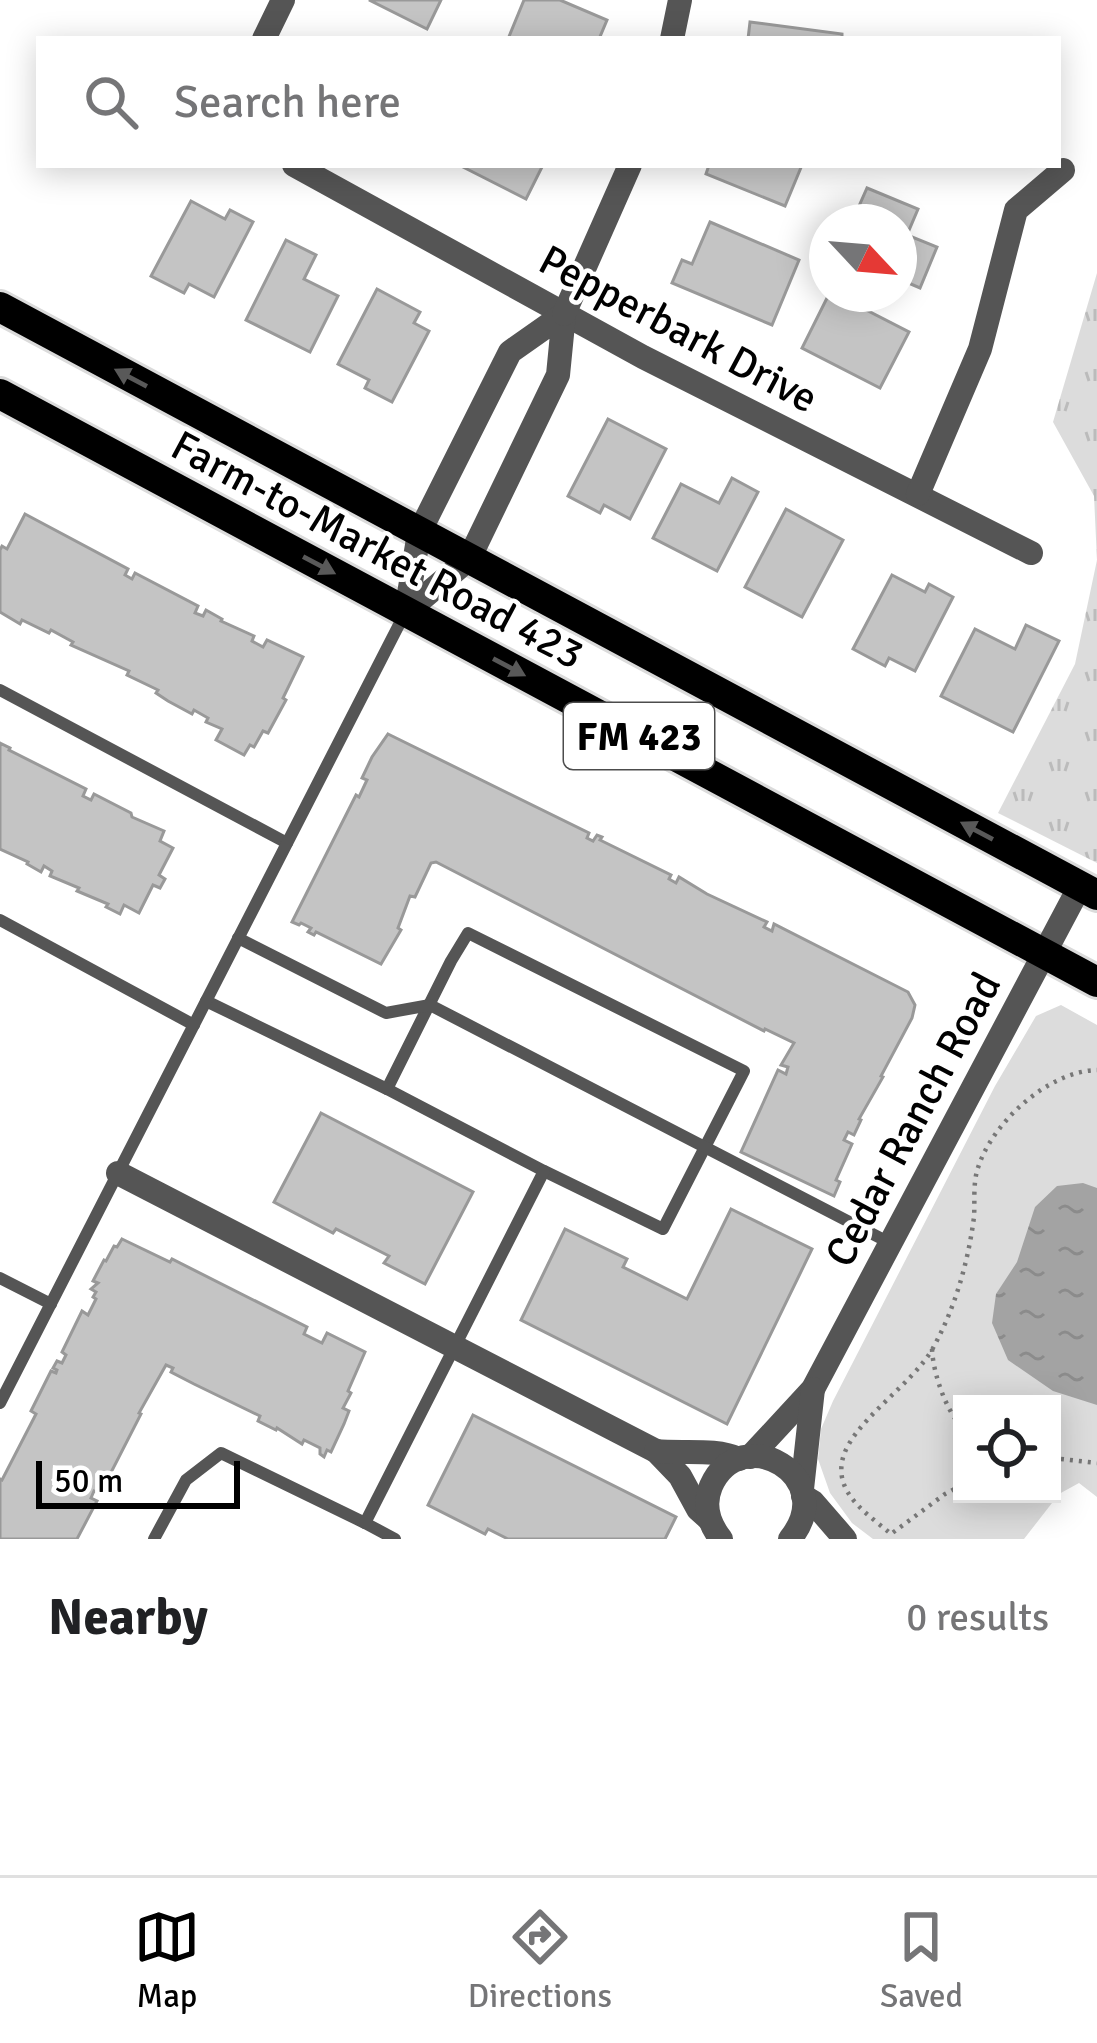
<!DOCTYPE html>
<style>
body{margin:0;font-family:Signika,sans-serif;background:#f6f6f6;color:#202124}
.controls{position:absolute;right:36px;bottom:36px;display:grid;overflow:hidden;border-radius:0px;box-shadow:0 6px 30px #0003}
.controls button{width:108px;height:108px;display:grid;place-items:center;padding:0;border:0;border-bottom:3px solid #e0e0e0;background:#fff;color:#202124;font:60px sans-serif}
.compass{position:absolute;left:809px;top:204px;width:108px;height:108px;border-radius:50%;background:#fff;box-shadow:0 6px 30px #0003;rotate:116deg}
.scale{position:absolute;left:36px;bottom:30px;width:204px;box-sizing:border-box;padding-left:12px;border:6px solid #000;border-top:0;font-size:33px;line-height:42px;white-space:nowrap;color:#000;-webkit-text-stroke:9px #fff;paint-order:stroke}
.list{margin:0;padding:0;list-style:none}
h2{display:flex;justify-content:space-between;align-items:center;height:156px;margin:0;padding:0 48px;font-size:51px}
h2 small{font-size:39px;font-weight:400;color:#757577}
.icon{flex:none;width:66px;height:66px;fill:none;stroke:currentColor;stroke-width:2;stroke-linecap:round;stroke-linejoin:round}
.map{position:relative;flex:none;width:1097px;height:1539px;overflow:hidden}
.search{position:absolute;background:#fff;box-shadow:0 6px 30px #0003;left:36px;right:36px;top:36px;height:132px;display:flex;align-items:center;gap:30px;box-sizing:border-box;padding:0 42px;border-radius:0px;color:#757577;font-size:45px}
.sheet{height:336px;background:#fff}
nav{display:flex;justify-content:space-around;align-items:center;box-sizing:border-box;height:168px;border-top:3px solid #e0e0e0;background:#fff;font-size:33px;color:#757577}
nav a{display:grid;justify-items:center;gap:6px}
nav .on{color:#000}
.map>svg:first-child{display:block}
</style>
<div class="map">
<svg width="1097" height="1539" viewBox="0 0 1097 1539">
<defs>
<pattern id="grass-tufts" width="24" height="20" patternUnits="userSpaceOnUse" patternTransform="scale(3)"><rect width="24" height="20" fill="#dcdcdc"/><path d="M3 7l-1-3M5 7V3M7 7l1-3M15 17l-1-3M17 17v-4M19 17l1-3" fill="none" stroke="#bbb"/></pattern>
<pattern id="water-ripples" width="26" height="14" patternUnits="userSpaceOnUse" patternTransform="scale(3)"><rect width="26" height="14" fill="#a3a3a3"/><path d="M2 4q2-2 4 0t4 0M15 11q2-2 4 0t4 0" fill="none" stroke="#8b8b8b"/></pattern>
</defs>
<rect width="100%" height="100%" fill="#fff"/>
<path fill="url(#grass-tufts)" d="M 1097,273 L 1097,863 L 998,813 L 1075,664 L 1097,560 L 1094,496 L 1053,422 Z"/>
<path fill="#dcdcdc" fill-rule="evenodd" d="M 1061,1005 L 1097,1025 L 1097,1497 L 1079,1483 L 1059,1494 L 1024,1539 L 873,1539 L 852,1523 L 830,1493 L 818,1459 L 821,1429 L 833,1401 L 995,1086 L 1036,1016 ZM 962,1404 L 1052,1404 L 1052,1494 L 962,1494 Z"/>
<path fill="url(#water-ripples)" d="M 1083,1183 L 1097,1188 L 1097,1405 L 1053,1391 L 1008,1360 L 992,1323 L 996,1294 L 1017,1262 L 1035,1207 L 1057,1186 Z"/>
<g fill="#c4c4c4" stroke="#999" stroke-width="3">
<path d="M 369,0 L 441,0 L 427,29 Z"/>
<path d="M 524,0 L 560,0 L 607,20 L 599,39 L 508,39 Z"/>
<path d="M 750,22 L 842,34 L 842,39 L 748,39 Z"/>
<path d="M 459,165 L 543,165 L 526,199 Z"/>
<path d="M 709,165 L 802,165 L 785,206 L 706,174 Z"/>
<path d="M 867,188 L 918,209 L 907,235 L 937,247 L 920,288 L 899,279 L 899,222 L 852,222 Z"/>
<path d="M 191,201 L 225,219 L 230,210 L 253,222 L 214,297 L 189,284 L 184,293 L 151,276 Z"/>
<path d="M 710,222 L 799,260 L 772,325 L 672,283 L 682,260 L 692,264 Z"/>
<path d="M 286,240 L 316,255 L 304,279 L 338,296 L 310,352 L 246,320 Z"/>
<path d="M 377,289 L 420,312 L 414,323 L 429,331 L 392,402 L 365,388 L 369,380 L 338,364 Z"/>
<path d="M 829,294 L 835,294 L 909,332 L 880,388 L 802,348 Z"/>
<path d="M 608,419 L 666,449 L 630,519 L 604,505 L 600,513 L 568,496 Z"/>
<path d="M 732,478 L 758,492 L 717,571 L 653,538 L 681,484 L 719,503 Z"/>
<path d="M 786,509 L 843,540 L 802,617 L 745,587 Z"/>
<path d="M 25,514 L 128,569 L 125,575 L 132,579 L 135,573 L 198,606 L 195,613 L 203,616 L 206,610 L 222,619 L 221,621 L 254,636 L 252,641 L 263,647 L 267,640 L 303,657 L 283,698 L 286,700 L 268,733 L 263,731 L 254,747 L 250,745 L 244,755 L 216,740 L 222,729 L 206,722 L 208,718 L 194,710 L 192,714 L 168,701 L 156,693 L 158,690 L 127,675 L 129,671 L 71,645 L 73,642 L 51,630 L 49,633 L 22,620 L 20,624 L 0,612 L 0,550 L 2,546 L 7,549 Z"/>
<path d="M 892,575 L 925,592 L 929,584 L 953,597 L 915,671 L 889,658 L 885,666 L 853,649 Z"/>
<path d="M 1026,625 L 1059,641 L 1013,732 L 941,696 L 975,629 L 1015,649 Z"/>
<path d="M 388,734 L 589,833 L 587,838 L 593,841 L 597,835 L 602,837 L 600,840 L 671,875 L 669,879 L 676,883 L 679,877 L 707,894 L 767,922 L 764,927 L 772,931 L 774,924 L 908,992 L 915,1005 L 912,1018 L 881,1076 L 883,1077 L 859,1119 L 861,1120 L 854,1135 L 848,1132 L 844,1140 L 852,1144 L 836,1180 L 840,1182 L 834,1196 L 741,1152 L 778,1070 L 786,1074 L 788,1067 L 781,1065 L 794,1043 L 765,1029 L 764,1031 L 436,862 L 431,863 L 415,897 L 410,896 L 398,928 L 401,930 L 381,964 L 316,932 L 314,935 L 308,932 L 311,928 L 301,923 L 299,925 L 292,922 L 356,795 L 359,797 L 367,780 L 362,778 L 372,757 Z"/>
<path d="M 0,743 L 10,748 L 9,750 L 86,789 L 83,796 L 91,800 L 94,794 L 131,813 L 132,817 L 164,831 L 160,841 L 173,848 L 159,875 L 165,879 L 160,888 L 153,885 L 139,913 L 124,905 L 120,914 L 106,907 L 108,904 L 77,891 L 79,888 L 50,876 L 52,871 L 44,866 L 41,872 L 27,864 L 28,862 L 0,849 Z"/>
<path d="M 321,1113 L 473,1192 L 425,1284 L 384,1263 L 389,1256 L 336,1229 L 333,1233 L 274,1202 Z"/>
<path d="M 731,1209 L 812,1249 L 727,1424 L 521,1320 L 565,1229 L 627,1259 L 623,1267 L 687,1299 Z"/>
<path d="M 122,1239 L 170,1262 L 172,1259 L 307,1327 L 304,1334 L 322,1343 L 327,1333 L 365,1352 L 348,1391 L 351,1393 L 343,1408 L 349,1411 L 344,1424 L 331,1452 L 327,1450 L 324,1457 L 320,1454 L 320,1448 L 304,1440 L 302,1444 L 277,1428 L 276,1430 L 258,1421 L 260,1416 L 194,1384 L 171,1372 L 173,1368 L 166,1365 L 139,1413 L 141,1414 L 100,1494 L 94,1491 L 91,1498 L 97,1501 L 77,1539 L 0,1539 L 0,1479 L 2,1480 L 36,1414 L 31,1411 L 51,1371 L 56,1373 L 57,1370 L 53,1368 L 57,1361 L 62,1363 L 66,1355 L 62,1352 L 82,1311 L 88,1315 L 96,1299 L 93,1297 L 96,1292 L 91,1289 L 98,1283 L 93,1281 L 104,1260 L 106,1261 L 114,1246 L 117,1247 Z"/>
<path d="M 473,1415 L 676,1517 L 665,1539 L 508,1539 L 488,1529 L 485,1534 L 428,1505 Z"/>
</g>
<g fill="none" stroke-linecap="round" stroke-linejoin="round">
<defs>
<g id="primary">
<path d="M 0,307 L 1097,895"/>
<path d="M 0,394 L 1097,982"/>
</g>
</defs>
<use href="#primary" stroke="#dbdbdb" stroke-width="36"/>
<g stroke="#777" stroke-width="4.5" stroke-dasharray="3 6" stroke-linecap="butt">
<path d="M 932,1349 C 933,1373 946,1411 962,1427"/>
<path d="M 1052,1458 L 1097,1463"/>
<path d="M 962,1485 L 945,1494 L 891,1534 C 869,1515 836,1495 842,1462 C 849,1423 912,1386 933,1348 C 955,1308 968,1263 974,1217 C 975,1202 973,1186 977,1171 C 990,1124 1048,1071 1097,1070"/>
</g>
<g stroke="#555" stroke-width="12">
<path d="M 0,690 L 287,843"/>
<path d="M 0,920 L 194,1025"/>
<path d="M 468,933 L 744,1071 L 663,1229 L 544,1171 L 387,1089 L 451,961 Z"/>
<path d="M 238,938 L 386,1013 L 430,1005 L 890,1243"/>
<path d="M 206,1001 L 387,1089"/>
<path d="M 0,1278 L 51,1304"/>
<path d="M 0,1403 L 405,613"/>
<path d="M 154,1539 L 186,1480 L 221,1453 L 365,1523"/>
<path d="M 395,1539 L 365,1523 L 544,1171"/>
</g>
<g stroke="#555" stroke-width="24">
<path d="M 264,39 L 283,0"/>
<path d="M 672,39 L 680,0"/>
<path d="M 294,165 L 643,357 L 1031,553"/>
<path d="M 564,314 L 558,375 L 469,559 L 406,612 L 419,533 L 510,352 Z"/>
<path d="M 564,314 L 630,165"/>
<path d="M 918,494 L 980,349 L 1016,210 L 1063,170"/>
<path d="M 118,1173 L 656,1451 L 680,1476 L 698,1509 L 709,1519"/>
<path d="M 656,1451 C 683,1454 715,1448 739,1459"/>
<path d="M 750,1457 L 813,1389 L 1080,886"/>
<path d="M 802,1489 L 813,1389"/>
<path d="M 803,1496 L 813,1502 L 845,1539"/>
<path d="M 721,1539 C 709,1524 703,1505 711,1486 C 741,1419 841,1477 790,1539"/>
</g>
<use href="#primary" stroke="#000" stroke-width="30"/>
</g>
<defs><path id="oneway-solid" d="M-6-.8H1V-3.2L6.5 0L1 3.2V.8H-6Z" transform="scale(3)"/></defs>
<g fill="#595959">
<use href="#oneway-solid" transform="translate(131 378) rotate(-152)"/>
<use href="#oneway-solid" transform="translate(319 565) rotate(28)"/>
<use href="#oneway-solid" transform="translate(509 667) rotate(28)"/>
<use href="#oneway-solid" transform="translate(977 831) rotate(-152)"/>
</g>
<g text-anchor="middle" stroke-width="9" stroke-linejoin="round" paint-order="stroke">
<rect fill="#fff" stroke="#4c4c4c" stroke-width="3" x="564" y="703" width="150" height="66" rx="9"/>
<g font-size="39" font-weight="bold" fill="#000">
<text x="639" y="750">FM 423</text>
</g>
<g font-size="42" fill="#000" stroke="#fff">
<text transform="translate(679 328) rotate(28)" y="15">Pepperbark Drive</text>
<text transform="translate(378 549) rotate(28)" y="15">Farm-to-Market Road 423</text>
<text transform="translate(912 1119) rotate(-62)" y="15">Cedar Ranch Road</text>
</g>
</g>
</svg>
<div class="controls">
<button><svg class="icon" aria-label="locate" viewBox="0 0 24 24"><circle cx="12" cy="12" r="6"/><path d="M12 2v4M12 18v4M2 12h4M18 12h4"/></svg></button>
</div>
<svg class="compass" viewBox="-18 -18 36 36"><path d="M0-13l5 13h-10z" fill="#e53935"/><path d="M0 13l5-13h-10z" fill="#757577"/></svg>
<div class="scale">50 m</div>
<div class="search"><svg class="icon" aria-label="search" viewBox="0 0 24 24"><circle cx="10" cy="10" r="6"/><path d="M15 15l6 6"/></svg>Search here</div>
</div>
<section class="sheet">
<h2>Nearby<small>0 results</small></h2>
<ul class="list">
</ul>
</section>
<nav>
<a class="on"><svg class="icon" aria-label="map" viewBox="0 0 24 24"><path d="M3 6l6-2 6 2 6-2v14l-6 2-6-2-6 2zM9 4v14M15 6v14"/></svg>Map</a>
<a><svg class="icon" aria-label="directions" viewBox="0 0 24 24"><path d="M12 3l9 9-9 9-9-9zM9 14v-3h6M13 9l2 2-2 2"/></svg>Directions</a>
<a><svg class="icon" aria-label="saved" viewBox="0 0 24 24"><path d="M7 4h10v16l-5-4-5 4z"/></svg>Saved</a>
</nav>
